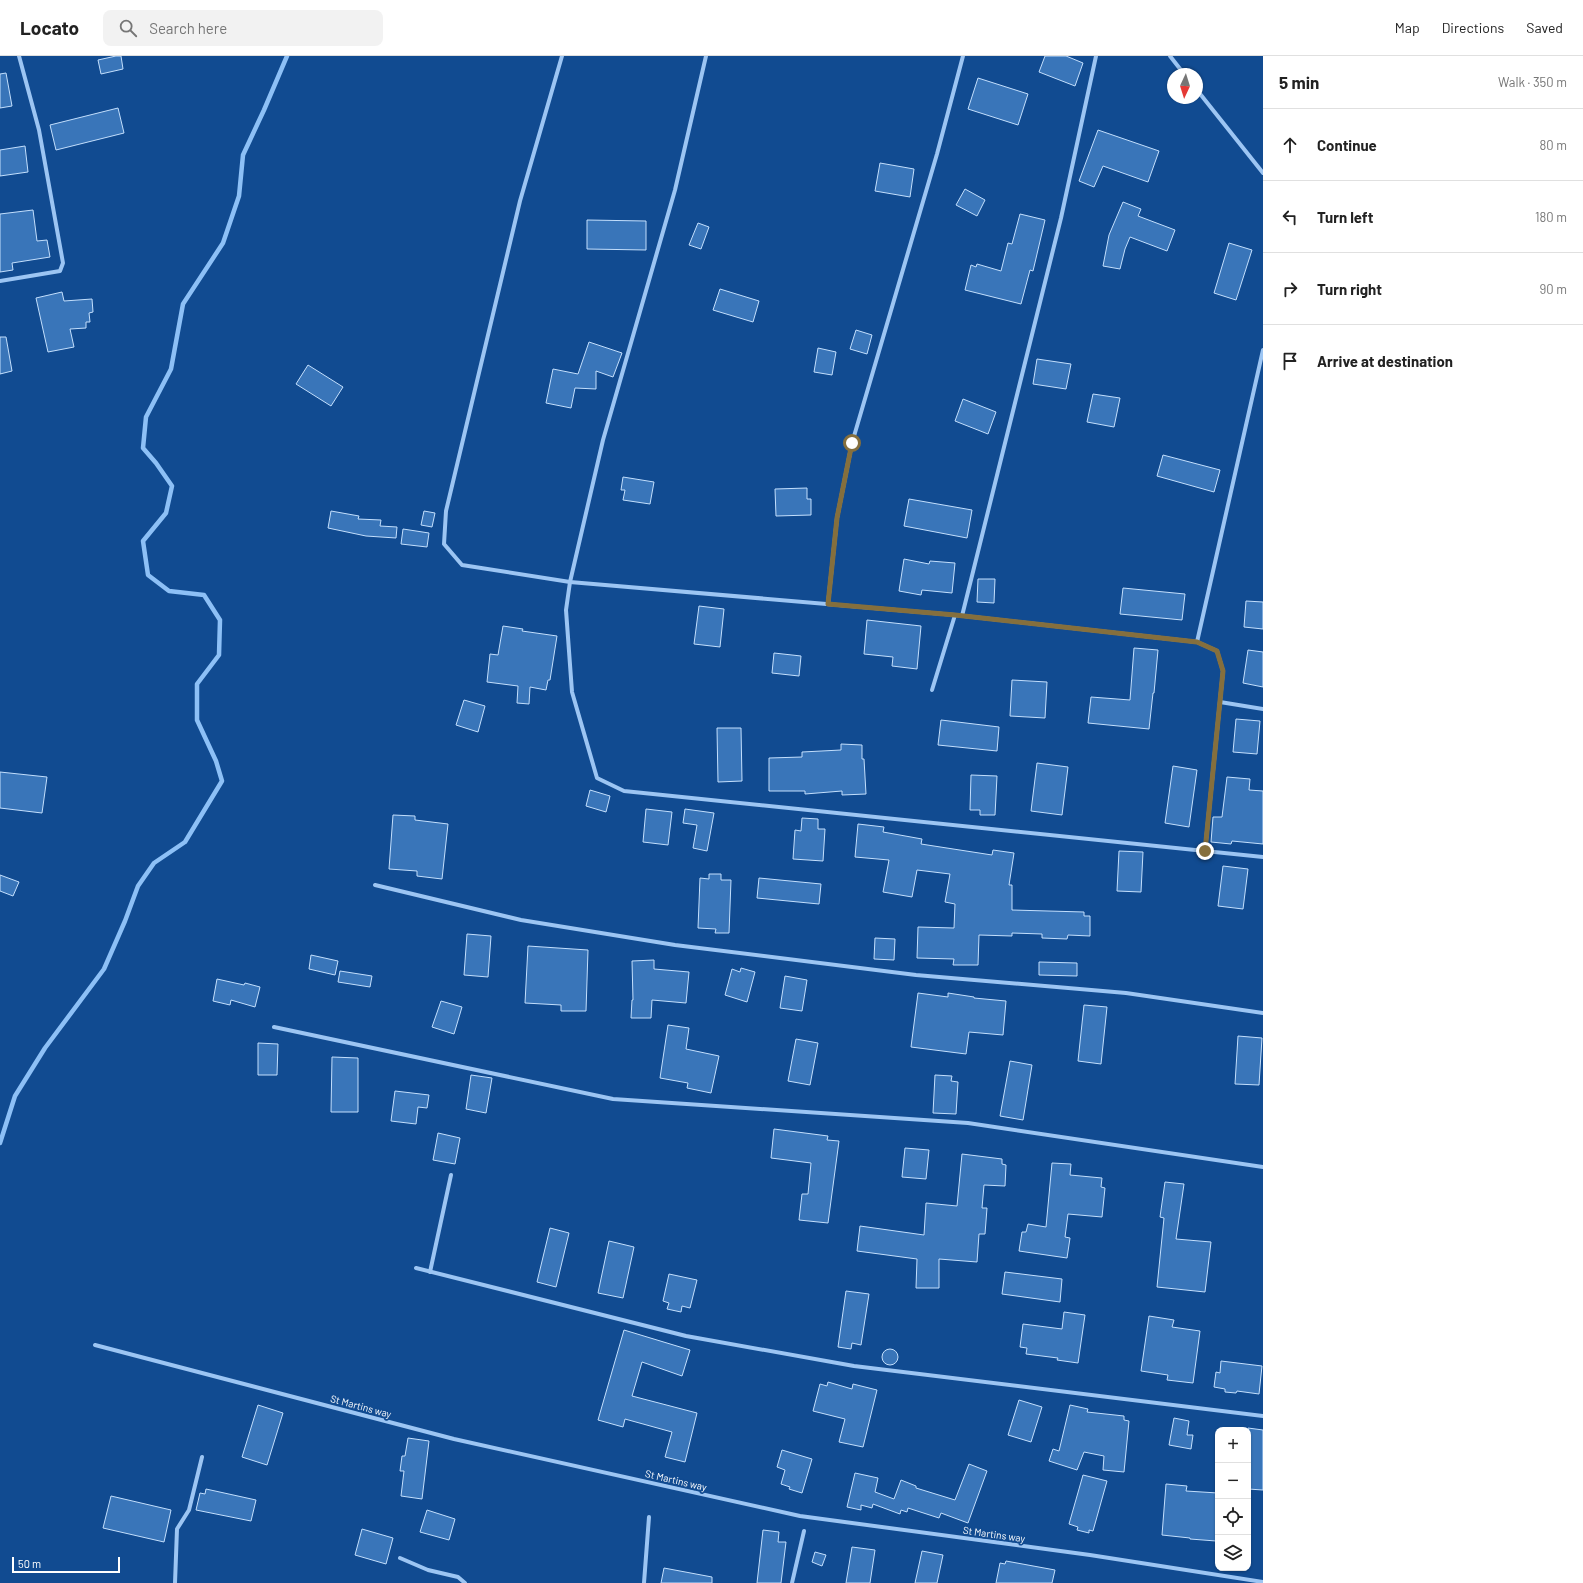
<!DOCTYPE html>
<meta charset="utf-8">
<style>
body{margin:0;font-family:Barlow,sans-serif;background:#f2f2f2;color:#222}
.controls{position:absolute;right:12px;bottom:12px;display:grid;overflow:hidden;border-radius:8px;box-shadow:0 1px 3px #0004}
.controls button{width:36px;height:36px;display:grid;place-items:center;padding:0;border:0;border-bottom:1px solid #e0e0e0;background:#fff;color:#222;font:20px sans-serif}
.compass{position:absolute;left:1167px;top:12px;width:36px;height:36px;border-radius:50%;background:#fff;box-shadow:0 1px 3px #0004;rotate:184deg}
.scale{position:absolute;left:12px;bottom:10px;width:108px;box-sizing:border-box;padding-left:4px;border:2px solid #fff;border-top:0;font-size:11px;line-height:14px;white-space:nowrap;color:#fff;-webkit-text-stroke:3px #114b91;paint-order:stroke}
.stop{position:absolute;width:12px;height:12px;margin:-9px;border:3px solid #856f3d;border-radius:50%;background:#fff}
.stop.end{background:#856f3d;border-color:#fff;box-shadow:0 1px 4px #0008}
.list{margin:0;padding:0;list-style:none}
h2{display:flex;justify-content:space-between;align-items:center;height:52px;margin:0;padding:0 16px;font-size:17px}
h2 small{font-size:13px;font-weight:400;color:#767676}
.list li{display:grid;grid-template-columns:26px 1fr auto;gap:12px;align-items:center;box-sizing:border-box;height:72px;padding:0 16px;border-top:1px solid #e0e0e0}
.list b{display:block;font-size:15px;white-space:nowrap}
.list em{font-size:13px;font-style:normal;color:#767676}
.icon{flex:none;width:22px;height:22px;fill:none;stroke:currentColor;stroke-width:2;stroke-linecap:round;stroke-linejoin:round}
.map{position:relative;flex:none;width:1263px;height:1527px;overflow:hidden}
header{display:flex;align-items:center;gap:24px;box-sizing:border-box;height:56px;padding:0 20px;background:#fff;border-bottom:1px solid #e0e0e0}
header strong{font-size:19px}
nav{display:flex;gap:22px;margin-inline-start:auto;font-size:14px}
.search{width:280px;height:36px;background:#f2f2f2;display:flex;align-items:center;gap:10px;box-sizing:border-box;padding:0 14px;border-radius:8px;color:#767676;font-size:15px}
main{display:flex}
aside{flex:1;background:#fff}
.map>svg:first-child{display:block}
</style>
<header>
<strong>Locato</strong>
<div class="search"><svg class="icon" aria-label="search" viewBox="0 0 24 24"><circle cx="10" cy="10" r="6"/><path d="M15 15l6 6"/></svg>Search here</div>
<nav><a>Map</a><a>Directions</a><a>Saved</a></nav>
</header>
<main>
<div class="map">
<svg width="1263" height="1527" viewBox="0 0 1263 1527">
<rect width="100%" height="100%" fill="#114b91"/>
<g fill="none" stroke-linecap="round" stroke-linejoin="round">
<path stroke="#8dc0f6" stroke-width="4.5" d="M 0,1087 L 15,1040 L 45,992 L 104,913 L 125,865 L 138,830 L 154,807 L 185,786 L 222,725 L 216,705 L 197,664 L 197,628 L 219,599 L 220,564 L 204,539 L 169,535 L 148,519 L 143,485 L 166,457 L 172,430 L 156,407 L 143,392 L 146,361 L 171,313 L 183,248 L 223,187 L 239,140 L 243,99 L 264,54 L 287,0"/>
</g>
<g fill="#3975b9" stroke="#c3dffd">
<path d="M 116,0 L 121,0 L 123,13 L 101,18 L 98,4 Z"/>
<path d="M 1045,0 L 1066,0 L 1083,7 L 1075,30 L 1039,16 Z"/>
<path d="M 6,17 L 12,50 L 0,52 L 0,18 Z"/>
<path d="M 978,22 L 1028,38 L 1018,69 L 968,53 Z"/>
<path d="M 118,52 L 124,77 L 56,94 L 50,69 Z"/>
<path d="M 1098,74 L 1159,95 L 1148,126 L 1103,110 L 1094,131 L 1079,125 Z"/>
<path d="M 25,90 L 28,116 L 0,120 L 0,94 Z"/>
<path d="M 880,107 L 914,113 L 910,141 L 875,135 Z"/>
<path d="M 965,133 L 985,144 L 977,160 L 956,149 Z"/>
<path d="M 1123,146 L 1141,153 L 1138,160 L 1175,174 L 1167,195 L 1130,181 L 1125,193 L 1120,213 L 1103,210 L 1109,179 Z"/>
<path d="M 33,154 L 37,185 L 47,184 L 50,201 L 12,207 L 13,214 L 0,216 L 0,158 Z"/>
<path d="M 1020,158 L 1045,164 L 1033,215 L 1030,214 L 1021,248 L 965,234 L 971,209 L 976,211 L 977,208 L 1001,215 L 1008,187 L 1012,188 Z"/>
<path d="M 587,164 L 646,165 L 646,194 L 587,193 Z"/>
<path d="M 698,167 L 709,171 L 701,193 L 689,189 Z"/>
<path d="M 1229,187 L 1252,194 L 1236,244 L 1214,237 Z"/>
<path d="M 720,233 L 759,245 L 753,266 L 713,254 Z"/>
<path d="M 62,236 L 64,245 L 92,243 L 93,256 L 89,257 L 90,266 L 86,266 L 86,272 L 70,273 L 74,291 L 48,296 L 36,242 Z"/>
<path d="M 856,274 L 872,279 L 867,298 L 850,293 Z"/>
<path d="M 0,281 L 6,281 L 12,315 L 0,318 Z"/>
<path d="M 589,286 L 622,297 L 613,321 L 596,315 L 596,333 L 575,332 L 571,352 L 546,347 L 553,313 L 578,318 Z"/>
<path d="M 818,292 L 836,296 L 832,319 L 814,316 Z"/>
<path d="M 1037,303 L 1071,308 L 1066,333 L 1033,328 Z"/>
<path d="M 308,309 L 343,331 L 331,350 L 296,328 Z"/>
<path d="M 1093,338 L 1120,342 L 1114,371 L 1087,366 Z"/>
<path d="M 963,343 L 996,356 L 988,378 L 955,365 Z"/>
<path d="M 1163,399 L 1220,414 L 1214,436 L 1157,420 Z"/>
<path d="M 623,421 L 654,426 L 650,448 L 623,444 L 625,434 L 621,434 Z"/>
<path d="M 807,432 L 807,443 L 811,443 L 811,459 L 776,460 L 775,433 Z"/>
<path d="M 909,443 L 972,454 L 967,482 L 904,470 Z"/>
<path d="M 331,455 L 359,460 L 358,463 L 381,464 L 380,470 L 397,471 L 396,482 L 366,480 L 328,472 Z"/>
<path d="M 424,455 L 435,457 L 432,471 L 421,469 Z"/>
<path d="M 403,473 L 429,477 L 427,491 L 401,488 Z"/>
<path d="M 904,503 L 929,508 L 930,505 L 955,507 L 952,537 L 922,534 L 921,539 L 899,535 Z"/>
<path d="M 978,523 L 995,523 L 994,547 L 977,546 Z"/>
<path d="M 1123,532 L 1185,538 L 1182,564 L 1120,558 Z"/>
<path d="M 1246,545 L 1263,546 L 1263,573 L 1244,571 Z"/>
<path d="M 699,550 L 724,553 L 720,591 L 694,588 Z"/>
<path d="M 867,564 L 921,570 L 917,613 L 892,610 L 893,601 L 864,598 Z"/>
<path d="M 503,570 L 523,573 L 522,575 L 557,580 L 550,624 L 548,624 L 546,634 L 530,631 L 529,648 L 517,647 L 518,630 L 487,626 L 490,598 L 498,599 Z"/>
<path d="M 1134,592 L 1158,594 L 1154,637 L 1153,637 L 1149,673 L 1088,667 L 1091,641 L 1130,644 Z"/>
<path d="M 1248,594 L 1263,596 L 1263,631 L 1243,627 Z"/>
<path d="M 774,597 L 801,600 L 799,620 L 772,617 Z"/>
<path d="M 1012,624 L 1047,626 L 1045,662 L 1010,660 Z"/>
<path d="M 464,644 L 485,650 L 478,676 L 456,669 Z"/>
<path d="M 1236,663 L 1260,665 L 1257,698 L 1233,696 Z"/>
<path d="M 941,664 L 999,671 L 997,695 L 938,689 Z"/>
<path d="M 717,672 L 741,672 L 742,725 L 718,726 Z"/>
<path d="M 841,688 L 862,689 L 862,703 L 864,703 L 866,738 L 842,739 L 842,735 L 805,738 L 805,735 L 769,735 L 769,702 L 802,701 L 802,696 L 841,694 Z"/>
<path d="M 1037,707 L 1068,711 L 1062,759 L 1031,755 Z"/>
<path d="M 1173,710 L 1197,714 L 1189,771 L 1165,767 Z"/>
<path d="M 0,716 L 47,721 L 42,757 L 0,752 Z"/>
<path d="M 971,719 L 997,720 L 995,759 L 980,759 L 980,754 L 970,754 Z"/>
<path d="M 1227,721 L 1250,723 L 1249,734 L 1263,735 L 1263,788 L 1232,785 L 1231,788 L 1211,786 L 1213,761 L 1222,761 Z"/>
<path d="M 590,734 L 610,740 L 606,756 L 586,750 Z"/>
<path d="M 646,753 L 672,756 L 668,789 L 643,786 Z"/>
<path d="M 685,753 L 714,757 L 707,795 L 693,792 L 697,769 L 683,767 Z"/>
<path d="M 393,759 L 415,760 L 415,764 L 448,768 L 442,823 L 417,820 L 417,815 L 389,813 Z"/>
<path d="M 802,762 L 818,763 L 818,773 L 825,773 L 823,805 L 793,803 L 795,774 L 801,775 Z"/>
<path d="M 858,768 L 884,771 L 883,776 L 922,783 L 921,788 L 992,799 L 993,794 L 1014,797 L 1009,829 L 1012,829 L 1012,854 L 1084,856 L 1084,860 L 1090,860 L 1090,880 L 1068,879 L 1067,883 L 1042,882 L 1042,878 L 1012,877 L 1012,880 L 979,879 L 978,909 L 953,909 L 954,903 L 917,902 L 918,871 L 954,872 L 955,848 L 945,846 L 950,818 L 917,814 L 912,841 L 883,836 L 889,804 L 855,801 Z"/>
<path d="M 1119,795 L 1143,796 L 1141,836 L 1117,835 Z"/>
<path d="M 1223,810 L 1248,813 L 1243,853 L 1218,850 Z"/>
<path d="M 709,818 L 721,818 L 721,824 L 731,824 L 729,877 L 715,877 L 716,873 L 698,872 L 700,822 L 709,823 Z"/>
<path d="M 0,819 L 19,826 L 13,840 L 0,835 Z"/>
<path d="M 759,822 L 821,828 L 819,848 L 757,842 Z"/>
<path d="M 467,878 L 491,880 L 488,921 L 464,919 Z"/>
<path d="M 875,882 L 895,883 L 894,904 L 874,903 Z"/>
<path d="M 528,890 L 588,894 L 586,955 L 561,955 L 561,949 L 525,947 Z"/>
<path d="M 311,899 L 338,905 L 335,919 L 309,913 Z"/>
<path d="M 654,904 L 654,913 L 689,916 L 686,947 L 652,944 L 651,962 L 631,962 L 632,944 L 633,944 L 632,905 Z"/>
<path d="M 1039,906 L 1077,907 L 1077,920 L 1039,919 Z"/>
<path d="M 741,912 L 755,916 L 747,946 L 725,939 L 732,913 L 740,916 Z"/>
<path d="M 340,915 L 372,920 L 370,931 L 338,926 Z"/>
<path d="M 785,920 L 807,924 L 802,955 L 780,952 Z"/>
<path d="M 217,923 L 244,929 L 245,927 L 260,931 L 255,951 L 231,944 L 230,949 L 213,945 Z"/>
<path d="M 918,937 L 948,941 L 948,937 L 974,941 L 974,942 L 1006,945 L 1003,979 L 969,976 L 966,998 L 911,991 Z"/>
<path d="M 441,945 L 462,951 L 454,978 L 432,971 Z"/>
<path d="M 1084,949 L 1107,951 L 1101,1008 L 1078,1005 Z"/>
<path d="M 668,969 L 689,972 L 686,993 L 719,1000 L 711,1037 L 687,1032 L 688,1027 L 660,1022 Z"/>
<path d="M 1238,980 L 1262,982 L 1259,1029 L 1235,1028 Z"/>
<path d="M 796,983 L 818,987 L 810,1029 L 788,1025 Z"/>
<path d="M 258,987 L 278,988 L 277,1019 L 258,1019 Z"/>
<path d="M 332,1001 L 358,1002 L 358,1056 L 331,1056 Z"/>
<path d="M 1010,1005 L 1032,1009 L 1023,1064 L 1000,1060 Z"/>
<path d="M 471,1019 L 492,1022 L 486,1057 L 466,1053 Z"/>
<path d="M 935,1019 L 952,1020 L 951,1025 L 958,1026 L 956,1058 L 933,1057 Z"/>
<path d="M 395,1035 L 429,1039 L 427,1052 L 418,1051 L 416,1068 L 391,1065 Z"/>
<path d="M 774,1073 L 828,1080 L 827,1084 L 839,1085 L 828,1167 L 799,1164 L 802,1138 L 808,1138 L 811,1107 L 771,1102 Z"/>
<path d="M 438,1077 L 460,1082 L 455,1108 L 433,1104 Z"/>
<path d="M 905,1092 L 929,1094 L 926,1123 L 902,1121 Z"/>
<path d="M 962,1098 L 1002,1103 L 1002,1108 L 1006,1109 L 1005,1130 L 984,1129 L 982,1152 L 987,1152 L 985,1178 L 979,1178 L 977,1206 L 939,1203 L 939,1232 L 916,1232 L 917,1203 L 857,1195 L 860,1170 L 924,1179 L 926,1147 L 957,1150 Z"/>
<path d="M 1052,1107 L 1071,1108 L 1070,1119 L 1102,1122 L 1101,1131 L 1105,1132 L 1102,1161 L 1068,1158 L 1065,1181 L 1070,1182 L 1067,1202 L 1019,1195 L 1022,1176 L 1026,1176 L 1028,1168 L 1046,1171 Z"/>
<path d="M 1165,1126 L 1184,1128 L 1176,1183 L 1211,1186 L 1205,1236 L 1157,1231 L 1164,1162 L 1160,1161 Z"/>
<path d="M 550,1172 L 569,1177 L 556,1231 L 537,1226 Z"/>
<path d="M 609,1185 L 634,1191 L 623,1242 L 598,1237 Z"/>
<path d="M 1005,1216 L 1062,1223 L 1060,1246 L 1002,1238 Z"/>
<path d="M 669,1218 L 697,1224 L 690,1252 L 682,1250 L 681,1256 L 667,1253 L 669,1247 L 663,1245 Z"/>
<path d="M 846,1235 L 869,1238 L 861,1289 L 852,1287 L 851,1293 L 838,1291 Z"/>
<path d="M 1064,1256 L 1085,1259 L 1078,1307 L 1057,1304 L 1058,1302 L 1026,1298 L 1027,1292 L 1020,1291 L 1023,1268 L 1062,1273 Z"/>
<path d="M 1149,1260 L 1174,1264 L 1172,1271 L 1200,1275 L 1193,1327 L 1167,1324 L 1168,1319 L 1141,1315 Z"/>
<path d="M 624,1274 L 690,1294 L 682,1320 L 642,1306 L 632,1340 L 697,1357 L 685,1406 L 665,1401 L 672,1376 L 625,1363 L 623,1371 L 598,1364 Z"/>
<circle cx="890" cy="1301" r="8"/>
<path d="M 1221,1305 L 1262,1310 L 1259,1338 L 1237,1335 L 1236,1337 L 1225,1336 L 1225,1333 L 1214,1331 L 1216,1316 L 1220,1317 Z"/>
<path d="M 828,1326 L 852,1333 L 853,1328 L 877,1334 L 863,1391 L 839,1386 L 845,1363 L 813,1355 L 820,1328 L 827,1330 Z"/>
<path d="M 1019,1344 L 1042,1351 L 1031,1386 L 1008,1379 Z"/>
<path d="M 258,1349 L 283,1357 L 267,1409 L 242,1401 Z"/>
<path d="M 1070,1349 L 1088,1353 L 1087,1356 L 1124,1360 L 1124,1364 L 1129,1365 L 1124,1416 L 1103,1414 L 1104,1400 L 1084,1396 L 1077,1414 L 1049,1405 L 1053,1393 L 1059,1395 Z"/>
<path d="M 1174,1362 L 1189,1365 L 1187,1379 L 1193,1379 L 1191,1393 L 1169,1389 Z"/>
<path d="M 1248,1372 L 1263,1374 L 1263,1434 L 1248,1433 Z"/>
<path d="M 408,1382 L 429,1385 L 422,1443 L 401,1440 L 404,1415 L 400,1415 L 402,1400 L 405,1400 Z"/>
<path d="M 782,1394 L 812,1403 L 802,1437 L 789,1433 L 790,1431 L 781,1428 L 785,1414 L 777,1411 Z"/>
<path d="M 969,1408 L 987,1415 L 968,1467 L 941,1457 L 939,1462 L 908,1452 L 907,1456 L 901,1454 L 900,1458 L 873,1448 L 872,1452 L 861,1449 L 861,1454 L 847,1451 L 855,1417 L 878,1422 L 875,1436 L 894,1443 L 901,1424 L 916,1430 L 916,1432 L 955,1444 Z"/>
<path d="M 1083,1419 L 1107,1425 L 1093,1475 L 1089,1474 L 1089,1477 L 1077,1474 L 1078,1471 L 1069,1468 Z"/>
<path d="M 1166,1428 L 1187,1430 L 1186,1435 L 1218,1437 L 1216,1485 L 1190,1483 L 1190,1482 L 1162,1479 Z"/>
<path d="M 206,1433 L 256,1444 L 251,1465 L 196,1454 L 200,1437 L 205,1438 Z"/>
<path d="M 111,1440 L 171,1454 L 164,1486 L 103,1472 Z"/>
<path d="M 427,1454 L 455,1463 L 449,1484 L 420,1476 Z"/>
<path d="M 362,1473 L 393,1482 L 386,1508 L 355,1499 Z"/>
<path d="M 763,1474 L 779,1476 L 778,1486 L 786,1486 L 781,1527 L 757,1527 Z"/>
<path d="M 852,1491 L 875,1494 L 870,1527 L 846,1527 Z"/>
<path d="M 922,1495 L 943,1499 L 937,1527 L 915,1527 Z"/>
<path d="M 815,1496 L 826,1499 L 822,1510 L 812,1506 Z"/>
<path d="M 1006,1505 L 1055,1514 L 1052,1527 L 996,1527 L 1000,1507 L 1005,1508 Z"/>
<path d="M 664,1512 L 712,1521 L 712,1527 L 661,1527 Z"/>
</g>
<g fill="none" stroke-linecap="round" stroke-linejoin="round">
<g stroke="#9cc5f3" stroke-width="4">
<path d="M 562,0 L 520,145 L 446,455 L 444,488 L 462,509 L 570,526 L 955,559 L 1197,586 L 1217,595 L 1223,615 L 1205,795"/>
<path d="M 706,0 L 675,134 L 603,384 L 570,526 L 566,554 L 572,636 L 597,722 L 624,735 L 1263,801"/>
<path d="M 1170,0 L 1184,18"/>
<path d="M 1197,34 L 1263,117"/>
<path d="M 0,225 L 60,215 L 63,207 L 39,74 L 19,0"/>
<path d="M 828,548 L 837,462 L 852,387 L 937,98 L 963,0"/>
<path d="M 962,560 L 1061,162 L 1096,0"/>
<path d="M 1197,586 L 1263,294"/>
<path d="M 932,634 L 955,559"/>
<path d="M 1220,646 L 1263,653"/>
<path d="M 375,829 L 521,864 L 675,889 L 916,919 L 1126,937 L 1263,957"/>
<path d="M 274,971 L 613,1043 L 968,1067 L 1263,1111"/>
<path d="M 416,1212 L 686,1280 L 854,1310 L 1263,1360"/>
<path d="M 430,1216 L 451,1119"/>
<path d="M 95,1289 L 454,1383 L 800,1460 L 1090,1499 L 1263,1526"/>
<path d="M 400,1502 L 428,1514 L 458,1521 L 465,1527"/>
<path d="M 175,1527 L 177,1473 L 189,1454 L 202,1401"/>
<path d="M 644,1527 L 649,1461"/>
<path d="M 792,1527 L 804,1475"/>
</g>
</g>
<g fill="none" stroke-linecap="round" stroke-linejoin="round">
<path stroke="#856f3d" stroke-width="5" d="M 852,387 L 837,462 L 828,548 L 955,559 L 1197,586 L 1217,595 L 1223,615 L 1205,795"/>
</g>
<g text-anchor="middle" stroke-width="3.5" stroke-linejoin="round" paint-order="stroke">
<g font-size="10" fill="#fff" stroke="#114b91">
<text transform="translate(361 1350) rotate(15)" y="4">St Martins way</text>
<text transform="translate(676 1424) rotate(13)" y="4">St Martins way</text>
<text transform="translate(994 1478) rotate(8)" y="4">St Martins way</text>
</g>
</g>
</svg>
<div class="controls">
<button>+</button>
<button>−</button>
<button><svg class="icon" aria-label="locate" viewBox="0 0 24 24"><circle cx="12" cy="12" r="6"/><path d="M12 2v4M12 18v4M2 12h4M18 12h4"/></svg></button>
<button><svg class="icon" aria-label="layers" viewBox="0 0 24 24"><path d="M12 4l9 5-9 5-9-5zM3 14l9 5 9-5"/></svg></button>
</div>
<svg class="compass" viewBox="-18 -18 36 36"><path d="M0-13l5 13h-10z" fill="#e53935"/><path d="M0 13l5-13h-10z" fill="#767676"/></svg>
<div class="scale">50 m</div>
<div class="stop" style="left:852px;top:387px"></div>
<div class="stop end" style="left:1205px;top:795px"></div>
</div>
<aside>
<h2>5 min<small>Walk · 350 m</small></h2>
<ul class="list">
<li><svg class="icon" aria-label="ahead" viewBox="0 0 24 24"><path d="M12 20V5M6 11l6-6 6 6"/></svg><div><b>Continue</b></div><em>80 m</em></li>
<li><svg class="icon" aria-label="left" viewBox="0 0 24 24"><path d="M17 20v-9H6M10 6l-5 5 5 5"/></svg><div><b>Turn left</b></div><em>180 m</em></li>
<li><svg class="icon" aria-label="right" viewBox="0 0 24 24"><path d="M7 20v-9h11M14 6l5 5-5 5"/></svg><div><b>Turn right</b></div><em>90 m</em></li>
<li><svg class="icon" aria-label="arrive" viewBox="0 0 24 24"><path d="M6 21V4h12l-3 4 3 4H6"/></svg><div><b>Arrive at destination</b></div></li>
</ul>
</aside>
</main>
